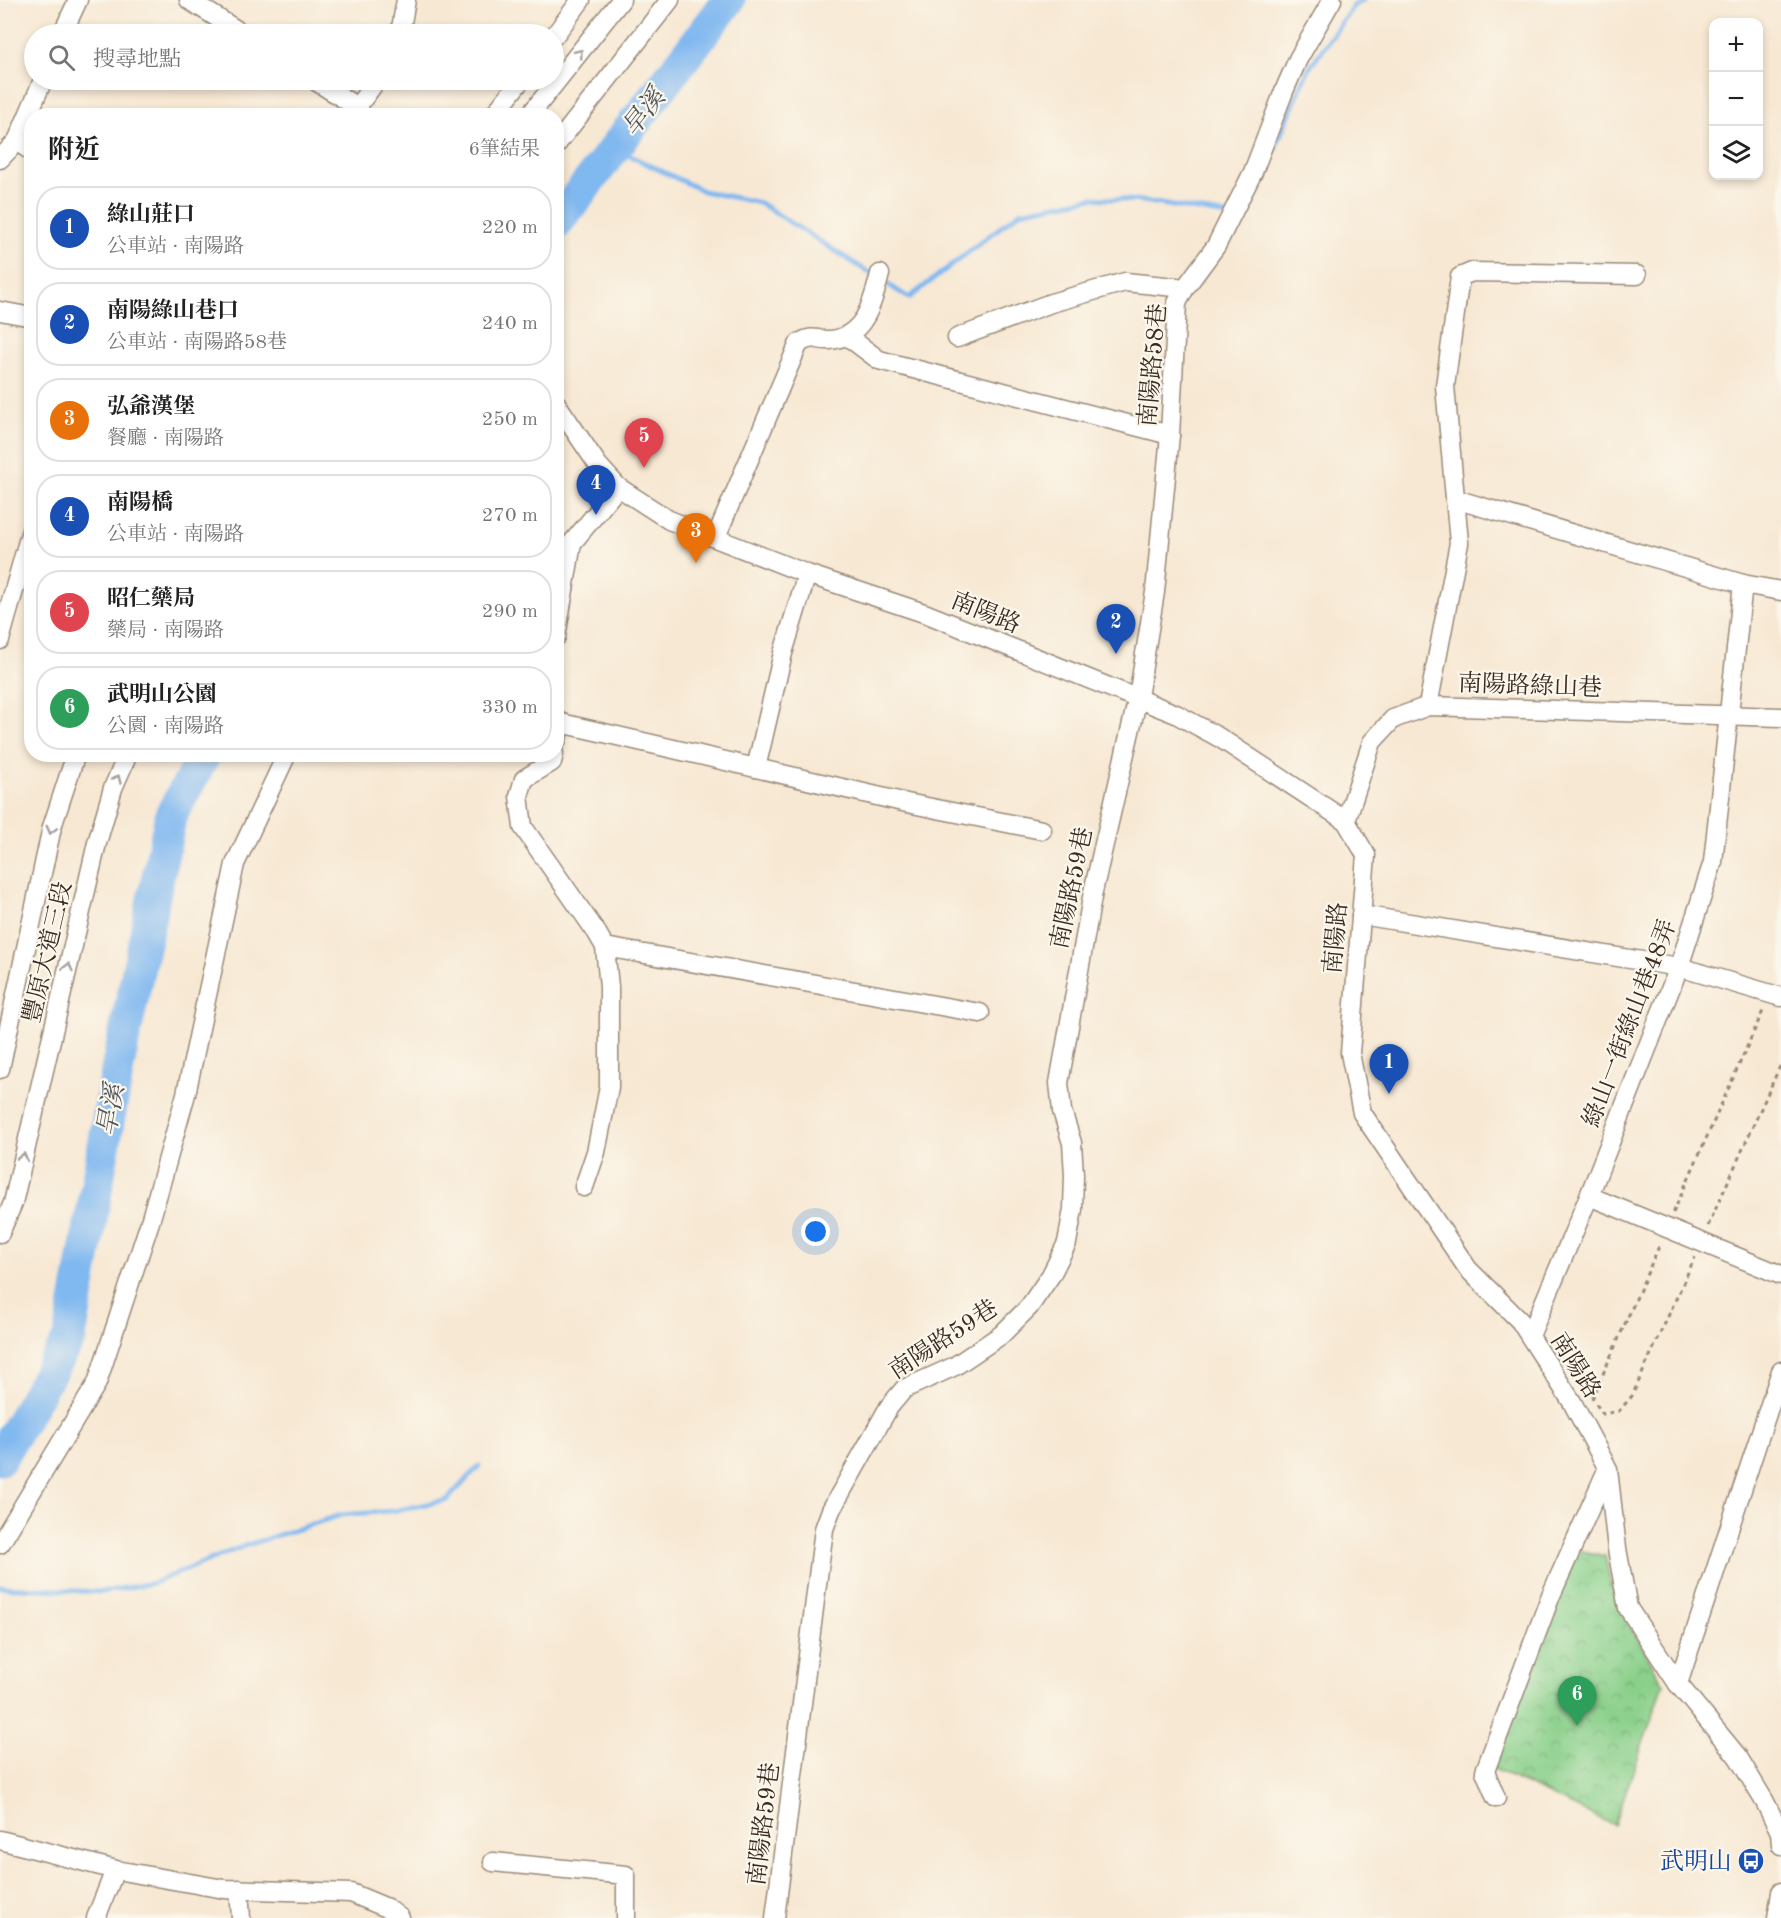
<!DOCTYPE html>
<html lang="zh-TW">
<meta charset="utf-8">
<style>
body{margin:0;font-family:"Old Standard TT","Noto Serif TC",serif;background:#f2f2f2;color:#222}
.controls{position:absolute;right:18px;top:18px;display:grid;overflow:hidden;border-radius:12px;box-shadow:0 3px 9px #0003}
.controls button{width:54px;height:54px;display:grid;place-items:center;padding:0;border:0;border-bottom:2px solid #e0e0e0;background:#fff;color:#222;font:30px sans-serif}
.you{position:absolute;left:816px;top:1232px;width:21px;height:21px;margin:-15px;border:4px solid #fff;border-radius:50%;background:#1a73e8;box-shadow:0 0 0 9px #1a73e833}
.badge{display:grid;place-items:center;width:39px;height:39px;border-radius:50%;background:#7c3aed;color:#fff;font-size:20px;font-weight:700}
.pin{position:absolute;translate:-50% -50px;filter:drop-shadow(0 2px 3px #0008)}
.pin::after{content:'';position:absolute;top:32px;width:21px;height:18px;background:inherit;clip-path:polygon(0 0,100% 0,50% 100%)}
.list{margin:0;padding:0;list-style:none}
h2{display:flex;justify-content:space-between;align-items:center;height:78px;margin:0;padding:0 24px;font-size:26px}
h2 small{font-size:20px;font-weight:400;color:#767676}
.list li{display:grid;grid-template-columns:39px 1fr auto;gap:18px;align-items:center;box-sizing:border-box;height:84px;margin:0 12px 12px;padding:0 12px;border:2px solid #e0e0e0;border-radius:24px}
.list b{display:block;font-size:22px;white-space:nowrap}
.list p{margin:0;font-size:20px;white-space:nowrap;color:#767676}
.list em{font-size:20px;font-style:normal;color:#767676}
.icon{flex:none;width:33px;height:33px;fill:none;stroke:currentColor;stroke-width:2;stroke-linecap:round;stroke-linejoin:round}
.map{position:relative;flex:none;width:1781px;height:1918px;overflow:hidden}
.search{position:absolute;background:#fff;box-shadow:0 3px 9px #0003;left:24px;top:24px;width:540px;height:66px;display:flex;align-items:center;gap:15px;box-sizing:border-box;padding:0 21px;border-radius:33px;color:#767676;font-size:22px}
.panel{position:absolute;background:#fff;box-shadow:0 3px 9px #0003;left:24px;top:108px;width:540px;height:654px;border-radius:24px}
.map>svg:first-child{display:block}
</style>
<div class="map">
<svg width="1781" height="1918" viewBox="0 0 1781 1918">
<defs>
<pattern id="park-crowns" width="20" height="18" patternUnits="userSpaceOnUse" patternTransform="scale(1.5)"><rect width="20" height="18" fill="#8ad08b"/><path d="M2 6a3 3 0 1 1 6 0M12 15a3 3 0 1 1 6 0" fill="none" stroke="#72a971"/></pattern>
</defs>
<rect width="100%" height="100%" fill="#fbf7ec"/>
<filter id="ink" filterUnits="userSpaceOnUse"><feTurbulence type="fractalNoise" baseFrequency=".0167" numOctaves="2"/><feDisplacementMap in="SourceGraphic" scale="12" xChannelSelector="R" yChannelSelector="G"/><feConvolveMatrix kernelMatrix="1 2 1 2 8 2 1 2 1" color-interpolation-filters="sRGB"/></filter>
<filter id="wash" filterUnits="userSpaceOnUse"><feTurbulence type="fractalNoise" baseFrequency=".008" numOctaves="4" result="noise"/><feDisplacementMap in="SourceGraphic" scale="24" xChannelSelector="R" yChannelSelector="G"/><feGaussianBlur stdDeviation="1.35" result="paint"/><feColorMatrix in="noise" values="0 0 0 0 0 0 0 0 0 0 0 0 0 0 0 0 0 1.4 0 .05"/><feComposite in="paint" operator="in"/></filter>
<g filter="url(#wash)">
<rect width="100%" height="100%" fill="#f7e8d3"/>
<path fill="url(#park-crowns)" stroke="#627d54" stroke-width="1.5" d="M 1572,1549 L 1605,1556 L 1614,1600 L 1664,1684 L 1614,1825 L 1491,1768 Z"/>
<g fill="none" stroke-linecap="round" stroke-linejoin="round">
<g stroke="#80b8f0" stroke-width="5">
<path d="M 614,148 L 703,191 L 760,203 L 909,298 L 1020,212 L 1092,198 L 1143,201 L 1245,218 L 1308,70 L 1354,5 L 1363,0"/>
<path d="M 0,1587 L 101,1592 L 153,1583 L 244,1546 L 341,1515 L 392,1511 L 447,1500 L 479,1466"/>
</g>
<g stroke="#80b8f0" stroke-width="33">
<path d="M 556,224 L 729,0"/>
<path d="M 0,1459 L 70,1337 L 119,1061 L 171,815 L 205,754"/>
</g>
</g>
</g>
<g filter="url(#ink)">
<g fill="none" stroke-linecap="round" stroke-linejoin="round">
<defs>
<g id="minor">
<path d="M 189,0 L 243,34"/>
<path d="M 62,34 L 78,0"/>
<path d="M 400,34 L 406,0"/>
<path d="M 554,36 L 581,0"/>
<path d="M 314,80 L 357,107 L 363,116"/>
<path d="M 357,107 L 377,80"/>
<path d="M 493,116 L 521,80"/>
<path d="M 529,116 L 621,0"/>
<path d="M 17,141 L 32,152"/>
<path d="M 556,145 L 670,0"/>
<path d="M 0,159 L 17,141 L 43,80"/>
<path d="M 0,311 L 32,317"/>
<path d="M 847,336 L 879,360 L 1170,435"/>
<path d="M 957,338 L 1051,303 L 1125,282 L 1185,288"/>
<path d="M 556,403 L 598,465 L 618,487 L 669,520 L 807,574 L 927,614 L 1176,714 L 1220,738 L 1346,821 L 1366,855 L 1350,1053 L 1362,1113 L 1468,1269 L 1520,1321 L 1572,1402 L 1608,1469 L 1617,1549 L 1628,1608 L 1678,1684 L 1738,1757 L 1765,1802 L 1780,1832 L 1781,1845"/>
<path d="M 1455,499 L 1743,584"/>
<path d="M 716,537 L 799,343 C 816,334 815,341 830,340 C 865,337 873,301 880,274"/>
<path d="M 556,637 L 572,543 L 618,487"/>
<path d="M 0,640 L 32,527"/>
<path d="M 1428,706 L 1459,543 L 1445,386 L 1460,277 L 1472,272 L 1637,275"/>
<path d="M 556,719 L 561,723 L 907,803 L 1042,830"/>
<path d="M 556,742 L 561,723"/>
<path d="M 554,754 L 552,762 L 524,779 L 519,796 L 523,827 L 597,933 L 605,947 L 609,987 L 609,1087 L 596,1152 L 584,1187"/>
<path d="M 756,768 L 783,653 L 807,574"/>
<path d="M 1346,821 L 1372,742 L 1393,719 L 1428,706 L 1781,717"/>
<path d="M 1361,915 L 1679,967 L 1781,997"/>
<path d="M 605,947 L 980,1013"/>
<path d="M 0,1069 L 52,827 L 76,754"/>
<path d="M 1589,1196 L 1781,1275"/>
<path d="M 0,1233 L 13,1203 L 97,843 L 113,788 L 128,754"/>
<path d="M 1530,1336 L 1589,1196 L 1679,967 L 1713,862 L 1743,584 L 1781,591"/>
<path d="M 0,1544 L 97,1383 L 150,1222 L 186,1094 L 235,864 L 287,754"/>
<path d="M 1678,1684 L 1781,1371"/>
<path d="M 1496,1798 L 1485,1771 L 1551,1595 L 1607,1470"/>
<path d="M 0,1840 L 116,1870 L 224,1889 L 351,1893 L 387,1908 L 400,1918"/>
<path d="M 493,1862 L 626,1875 L 626,1918"/>
<path d="M 239,1889 L 241,1918"/>
<path d="M 96,1918 L 115,1870"/>
<path d="M 775,1918 L 824,1529 L 831,1510 L 889,1407 L 904,1389 L 955,1366 L 1001,1335 L 1029,1307 L 1051,1275 L 1067,1243 L 1073,1209 L 1074,1175 L 1072,1143 L 1062,1111 L 1059,1083 L 1093,892 L 1138,697 L 1155,592 L 1170,435 L 1177,303 L 1185,288 L 1216,246 L 1253,172 L 1284,91 L 1298,59 L 1332,0"/>
<path d="M 1777,1918 L 1781,1892"/>
</g>
</defs>
<use href="#minor" stroke="#998978" stroke-width="21"/>
<g stroke="#998978" stroke-width="3" stroke-dasharray="4.5 4.5" stroke-linecap="butt">
<path d="M 1673,1213 L 1763,1011"/>
<path d="M 1708,1226 L 1781,1064"/>
<path d="M 1592,1399 L 1660,1244"/>
<path d="M 1596,1404 L 1603,1414 L 1619,1411 L 1632,1396 L 1695,1257"/>
</g>
<use href="#minor" stroke="#fff" stroke-width="18"/>
</g>
<defs><path id="oneway-chevron" d="M-2-3.5L2.5 0L-2 3.5" fill="none" stroke-width="1.6" stroke-linecap="round" stroke-linejoin="round" transform="scale(1.5)"/></defs>
<g stroke="#a79f9a">
<use href="#oneway-chevron" transform="translate(579 53) rotate(-52)"/>
<use href="#oneway-chevron" transform="translate(117 779) rotate(-66)"/>
<use href="#oneway-chevron" transform="translate(51 830) rotate(104)"/>
<use href="#oneway-chevron" transform="translate(68 967) rotate(-77)"/>
<use href="#oneway-chevron" transform="translate(23 1157) rotate(-77)"/>
</g>
</g>
<defs>
<symbol id="bus-disc" viewBox="-11 -11 22 22"><circle r="9.5" fill="#1a4fb4" stroke="#fbf7ec"/><path d="M-5-6H5V4H4V6H2V4H-2V6H-4V4H-5ZM-3.5-4V0h7V-4ZM-3.5 1.2v1.5H-2V1.2ZM2 1.2v1.5H3.5V1.2Z" fill="#fff"/></symbol>
</defs>
<g fill-rule="evenodd">
<use href="#bus-disc" x="1736" y="1846" width="30" height="30"/>
</g>
<g text-anchor="middle" stroke-width="4.5" stroke-linejoin="round" paint-order="stroke">
<g font-size="24" fill="#3b2a1e" stroke="#fbf7ec">
<text transform="translate(1152 365) rotate(-85)" y="8">南陽路58巷</text>
<text transform="translate(986 612) rotate(22)" y="8">南陽路</text>
<text transform="translate(1530 685) rotate(2)" y="8">南陽路綠山巷</text>
<text transform="translate(1071 888) rotate(-78)" y="8">南陽路59巷</text>
<text transform="translate(1335 938) rotate(-85)" y="8">南陽路</text>
<text transform="translate(47 952) rotate(-77)" y="8">豐原大道三段</text>
<text transform="translate(1629 1023) rotate(-69)" y="8">綠山一街綠山巷48弄</text>
<text transform="translate(943 1339) rotate(-33)" y="8">南陽路59巷</text>
<text transform="translate(1576 1365) rotate(58)" y="8">南陽路</text>
<text transform="translate(763 1824) rotate(-83)" y="8">南陽路59巷</text>
</g>
<g font-size="24" fill="#164399" stroke="#fbf7ec" text-anchor="end">
<text x="1732" y="1869">武明山</text>
</g>
<g font-size="26" font-style="italic" fill="#50555d" stroke="#fbf7ec">
<text transform="translate(643 112) rotate(-52)" y="9">旱溪</text>
<text transform="translate(110 1110) rotate(-80)" y="9">旱溪</text>
</g>
</g>
</svg>
<div class="controls">
<button>+</button>
<button>−</button>
<button><svg class="icon" aria-label="layers" viewBox="0 0 24 24"><path d="M12 4l9 5-9 5-9-5zM3 14l9 5 9-5"/></svg></button>
</div>
<div class="you"></div>
<div class="pin badge" style="left:1389px;top:1094px;background:#1a4fb4">1</div>
<div class="pin badge" style="left:1116px;top:654px;background:#1a4fb4">2</div>
<div class="pin badge" style="left:696px;top:563px;background:#e8710a">3</div>
<div class="pin badge" style="left:596px;top:515px;background:#1a4fb4">4</div>
<div class="pin badge" style="left:644px;top:468px;background:#e0444e">5</div>
<div class="pin badge" style="left:1577px;top:1726px;background:#2e9e5b">6</div>
<div class="search"><svg class="icon" aria-label="search" viewBox="0 0 24 24"><circle cx="10" cy="10" r="6"/><path d="M15 15l6 6"/></svg>搜尋地點</div>
<section class="panel">
<h2>附近<small>6筆結果</small></h2>
<ul class="list">
<li><span class="badge" style="background:#1a4fb4">1</span><div><b>綠山莊口</b><p>公車站 · 南陽路</p></div><em>220 m</em></li>
<li><span class="badge" style="background:#1a4fb4">2</span><div><b>南陽綠山巷口</b><p>公車站 · 南陽路58巷</p></div><em>240 m</em></li>
<li><span class="badge" style="background:#e8710a">3</span><div><b>弘爺漢堡</b><p>餐廳 · 南陽路</p></div><em>250 m</em></li>
<li><span class="badge" style="background:#1a4fb4">4</span><div><b>南陽橋</b><p>公車站 · 南陽路</p></div><em>270 m</em></li>
<li><span class="badge" style="background:#e0444e">5</span><div><b>昭仁藥局</b><p>藥局 · 南陽路</p></div><em>290 m</em></li>
<li><span class="badge" style="background:#2e9e5b">6</span><div><b>武明山公園</b><p>公園 · 南陽路</p></div><em>330 m</em></li>
</ul>
</section>
</div>
